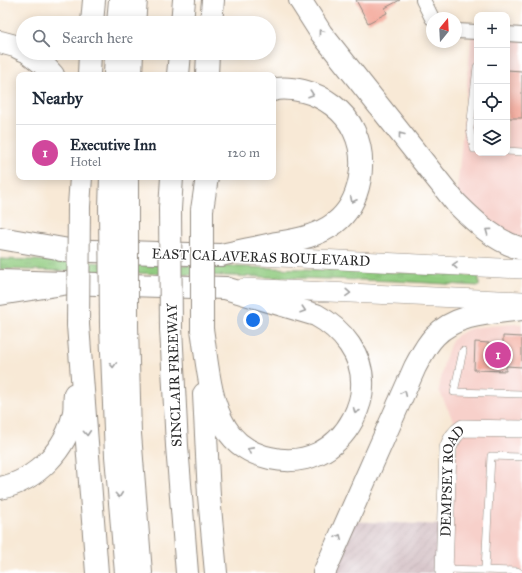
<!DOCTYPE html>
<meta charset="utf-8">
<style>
body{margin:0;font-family:"IM FELL Great Primer",serif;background:#f6f6f7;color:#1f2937}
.controls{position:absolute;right:12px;top:12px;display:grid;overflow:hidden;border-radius:8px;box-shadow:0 2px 10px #0003}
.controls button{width:36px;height:36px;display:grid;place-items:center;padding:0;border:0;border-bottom:1px solid #e0e1e3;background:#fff;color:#1f2937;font:20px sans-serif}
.compass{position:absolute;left:426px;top:12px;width:36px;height:36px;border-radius:50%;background:#fff;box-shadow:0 2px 10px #0003;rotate:18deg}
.you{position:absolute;left:253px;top:320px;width:14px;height:14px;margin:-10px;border:3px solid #fff;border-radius:50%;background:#1a73e8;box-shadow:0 0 0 6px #1a73e833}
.badge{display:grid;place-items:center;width:26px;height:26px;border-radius:50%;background:#0b8043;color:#fff;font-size:13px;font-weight:700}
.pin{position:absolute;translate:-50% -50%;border:2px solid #fff;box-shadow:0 1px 4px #0006}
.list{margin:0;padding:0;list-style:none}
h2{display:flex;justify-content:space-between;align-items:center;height:52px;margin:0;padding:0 16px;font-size:17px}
h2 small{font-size:13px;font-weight:400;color:#747a83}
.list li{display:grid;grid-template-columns:26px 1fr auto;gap:12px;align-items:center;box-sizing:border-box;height:56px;padding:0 16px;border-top:1px solid #e0e1e3}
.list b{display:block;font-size:15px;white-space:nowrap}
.list p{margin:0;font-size:13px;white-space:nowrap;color:#747a83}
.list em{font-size:13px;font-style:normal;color:#747a83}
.icon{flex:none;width:22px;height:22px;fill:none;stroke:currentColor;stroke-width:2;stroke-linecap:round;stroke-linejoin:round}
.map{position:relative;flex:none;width:522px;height:573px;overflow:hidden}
.search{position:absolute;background:#fff;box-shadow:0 2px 10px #0003;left:16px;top:16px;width:260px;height:44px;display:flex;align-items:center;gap:10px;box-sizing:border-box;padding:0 14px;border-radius:22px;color:#747a83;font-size:15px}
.panel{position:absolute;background:#fff;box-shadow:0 2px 10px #0003;left:16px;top:72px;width:260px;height:108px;border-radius:8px}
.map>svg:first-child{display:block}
</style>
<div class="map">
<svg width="522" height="573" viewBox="0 0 522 573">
<defs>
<pattern id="industrial-furrows" width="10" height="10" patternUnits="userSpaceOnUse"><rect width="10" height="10" fill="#d2bec2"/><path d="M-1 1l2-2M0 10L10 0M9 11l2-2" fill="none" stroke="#b4a3a7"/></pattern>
<pattern id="grass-tufts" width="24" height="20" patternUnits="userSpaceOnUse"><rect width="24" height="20" fill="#90cb7f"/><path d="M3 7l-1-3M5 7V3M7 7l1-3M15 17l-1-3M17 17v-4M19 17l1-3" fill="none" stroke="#7cae6e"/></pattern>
</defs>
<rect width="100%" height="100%" fill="#fff"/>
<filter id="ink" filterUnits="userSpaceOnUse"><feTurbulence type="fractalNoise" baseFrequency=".025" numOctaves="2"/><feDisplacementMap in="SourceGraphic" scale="8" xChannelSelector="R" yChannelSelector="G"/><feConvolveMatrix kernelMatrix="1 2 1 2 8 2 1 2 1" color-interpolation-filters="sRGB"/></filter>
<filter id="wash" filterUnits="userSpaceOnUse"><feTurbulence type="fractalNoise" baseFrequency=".012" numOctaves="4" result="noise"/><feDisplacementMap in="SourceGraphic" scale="16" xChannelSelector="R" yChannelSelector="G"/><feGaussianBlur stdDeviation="0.9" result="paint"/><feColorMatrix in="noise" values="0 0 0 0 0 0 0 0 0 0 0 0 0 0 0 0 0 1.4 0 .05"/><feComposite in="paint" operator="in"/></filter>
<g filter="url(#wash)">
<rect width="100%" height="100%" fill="#f8e9d6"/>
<g fill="#f7d0ca">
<path d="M 472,32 L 477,32 L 477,153 L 507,153 L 507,34 L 522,35 L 522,249 L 456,203 Z"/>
<path d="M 515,324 L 522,324 L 522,573 L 444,573 L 458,431 L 439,390 L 444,362 L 451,342 L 457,335 L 469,329 L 479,327 Z"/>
</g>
<path fill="url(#industrial-furrows)" d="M 347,521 L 445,525 L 444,573 L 324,573 Z"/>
<path fill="url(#grass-tufts)" stroke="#5e7b55" d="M 0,259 C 154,265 307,268 461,275 L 479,276 L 479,286 L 395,281 L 0,269 Z"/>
<g id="blocks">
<g fill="#f3a596">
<path d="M 356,0 L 400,0 L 385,8 L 387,13 L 368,23 Z"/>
<path d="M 507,70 L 522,71 L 522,118 L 507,118 Z"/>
<path d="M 503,336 L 522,337 L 522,367 L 506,366 L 506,371 L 474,370 L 475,342 L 503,344 Z"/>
</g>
</g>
</g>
<g filter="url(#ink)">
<use href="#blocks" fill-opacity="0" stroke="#928a80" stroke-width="1"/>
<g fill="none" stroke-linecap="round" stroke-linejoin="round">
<defs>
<g id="service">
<path d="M 477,67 L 470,129 L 474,149 L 477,149"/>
<path d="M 507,151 L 522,152"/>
<path d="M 463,351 L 454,392 L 522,394"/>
<path d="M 444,569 L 517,571 L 520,573"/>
<path d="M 485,570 L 491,456 L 522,457"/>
</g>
<g id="minor">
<path d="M 423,0 L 432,18"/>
<path d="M 456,31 L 477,32"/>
<path d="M 507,34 L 522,35"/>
</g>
<g id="tertiary">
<path id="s1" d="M 444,573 L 448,448 C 452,438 455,433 463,428 L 522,429"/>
</g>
<g id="secondary">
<path d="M 240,255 L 522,269"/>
<path d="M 244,288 L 522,301"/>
</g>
<g id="trunk">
<path d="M 61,250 L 220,255"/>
<path d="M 0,281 L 225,288"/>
</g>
<g id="motorway">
<path d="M 300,0 L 321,33 L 456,203 C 475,222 495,241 522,249"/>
<path d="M 92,23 L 94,0"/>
<path d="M 118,23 L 120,0"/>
<path d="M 134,23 L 136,0"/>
<path d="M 182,23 L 184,0"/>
<path d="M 211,23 L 213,0"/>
<path d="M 0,42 L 15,46 L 23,50"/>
<path d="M 29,53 L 43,64 L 53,75"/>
<path d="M 89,75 L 90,53"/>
<path d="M 115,75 L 116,53"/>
<path d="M 131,75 L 132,53"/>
<path d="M 178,75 L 180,53"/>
<path d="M 207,75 L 208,53"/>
<path d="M 79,206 L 81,177"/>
<path d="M 110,207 L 111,177"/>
<path d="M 127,208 L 127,177"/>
<path d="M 170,209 L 172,177"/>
<path d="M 202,210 L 207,177"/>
<path d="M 0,238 L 69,250"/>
<path d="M 221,255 C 238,251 255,248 272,244 C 294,240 317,237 335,223 C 361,203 368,160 354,131 C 345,111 324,96 303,91 C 294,89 283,87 273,90"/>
<path d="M 0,294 L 69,283"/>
<path d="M 78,325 L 97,573"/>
<path d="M 111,326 L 116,456 L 126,573"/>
<path d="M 127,326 L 130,434 L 141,573"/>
<path d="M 171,328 L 177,446 L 187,573"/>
<path d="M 202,329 C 207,360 209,401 226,428 C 235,444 252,454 270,458 C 305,466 336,451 353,419 C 358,409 362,399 362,387 C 364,356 342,329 316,315 L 225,288"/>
<path d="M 204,394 L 209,496 L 216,573"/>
<path d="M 0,488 C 36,481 67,449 74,412 C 75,406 74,400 75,394"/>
<path d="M 324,573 L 415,367 C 421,356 426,345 435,336 C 457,313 493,313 522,309"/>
</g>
</defs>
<use href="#service" stroke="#928a80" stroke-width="8"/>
<use href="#minor" stroke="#928a80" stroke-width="16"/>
<use href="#tertiary" stroke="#928a80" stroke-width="18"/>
<use href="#secondary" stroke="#928a80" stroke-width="20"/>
<use href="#trunk" stroke="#928a80" stroke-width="24"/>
<use href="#motorway" stroke="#928a80" stroke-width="24"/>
<use href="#service" stroke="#fff" stroke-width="7"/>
<use href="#minor" stroke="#fff" stroke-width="14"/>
<use href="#tertiary" stroke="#fff" stroke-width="17"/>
<use href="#secondary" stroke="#fff" stroke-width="19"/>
<use href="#trunk" stroke="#fff" stroke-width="22"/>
<use href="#motorway" stroke="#fff" stroke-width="22"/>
<defs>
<g id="motorway-bridge">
<path d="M 110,207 L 111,326"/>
<path d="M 127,208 L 127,326"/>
<path d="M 170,209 L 171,328"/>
<path d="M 78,325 L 79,206"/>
<path d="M 202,329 L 202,210"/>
</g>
</defs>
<use href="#motorway-bridge" stroke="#928a80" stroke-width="24" stroke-linecap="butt"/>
<use href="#motorway-bridge" stroke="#fff" stroke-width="22"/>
</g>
<defs><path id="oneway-chevron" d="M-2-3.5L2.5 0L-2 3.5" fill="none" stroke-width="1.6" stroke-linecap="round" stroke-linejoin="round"/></defs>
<g stroke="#a0a0a0">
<use href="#oneway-chevron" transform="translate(321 32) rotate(-127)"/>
<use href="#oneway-chevron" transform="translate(311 94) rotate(19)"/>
<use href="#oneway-chevron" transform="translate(401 135) rotate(-128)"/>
<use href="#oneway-chevron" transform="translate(353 200) rotate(116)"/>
<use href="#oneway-chevron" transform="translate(488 231) rotate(-144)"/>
<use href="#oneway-chevron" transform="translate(455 265) rotate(-177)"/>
<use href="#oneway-chevron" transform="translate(348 293) rotate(3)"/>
<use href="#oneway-chevron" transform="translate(303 310) rotate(18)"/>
<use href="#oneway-chevron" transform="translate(113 365) rotate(88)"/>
<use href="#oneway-chevron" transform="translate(404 393) rotate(-66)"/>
<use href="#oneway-chevron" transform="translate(356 411) rotate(113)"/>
<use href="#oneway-chevron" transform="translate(87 433) rotate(86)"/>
<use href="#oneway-chevron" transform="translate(250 450) rotate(-152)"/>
<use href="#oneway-chevron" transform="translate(119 495) rotate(85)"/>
<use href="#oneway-chevron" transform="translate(339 537) rotate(-66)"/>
</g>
</g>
<g text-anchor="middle" stroke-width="3" stroke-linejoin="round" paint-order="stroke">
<g font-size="14" fill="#2b2b2b" stroke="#fff">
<text transform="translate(261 257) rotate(2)" y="5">EAST CALAVERAS BOULEVARD</text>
<text transform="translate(174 375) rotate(-92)" y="5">SINCLAIR FREEWAY</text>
<text dy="5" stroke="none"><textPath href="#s1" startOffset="93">DEMPSEY ROAD</textPath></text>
</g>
</g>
</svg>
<div class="controls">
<button>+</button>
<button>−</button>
<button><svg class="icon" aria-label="locate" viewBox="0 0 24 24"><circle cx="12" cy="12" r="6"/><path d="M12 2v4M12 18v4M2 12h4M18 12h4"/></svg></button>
<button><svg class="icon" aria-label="layers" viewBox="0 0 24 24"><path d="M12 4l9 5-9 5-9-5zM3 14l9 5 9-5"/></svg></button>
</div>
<svg class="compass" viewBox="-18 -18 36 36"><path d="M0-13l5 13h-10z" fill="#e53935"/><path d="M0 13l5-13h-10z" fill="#747a83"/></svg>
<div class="you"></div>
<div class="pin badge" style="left:498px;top:355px;background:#d1479c">1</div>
<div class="search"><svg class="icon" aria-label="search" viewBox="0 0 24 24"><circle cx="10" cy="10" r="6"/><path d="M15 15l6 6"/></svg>Search here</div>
<section class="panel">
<h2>Nearby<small></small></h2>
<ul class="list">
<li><span class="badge" style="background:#d1479c">1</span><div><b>Executive Inn</b><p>Hotel</p></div><em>120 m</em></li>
</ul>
</section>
</div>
